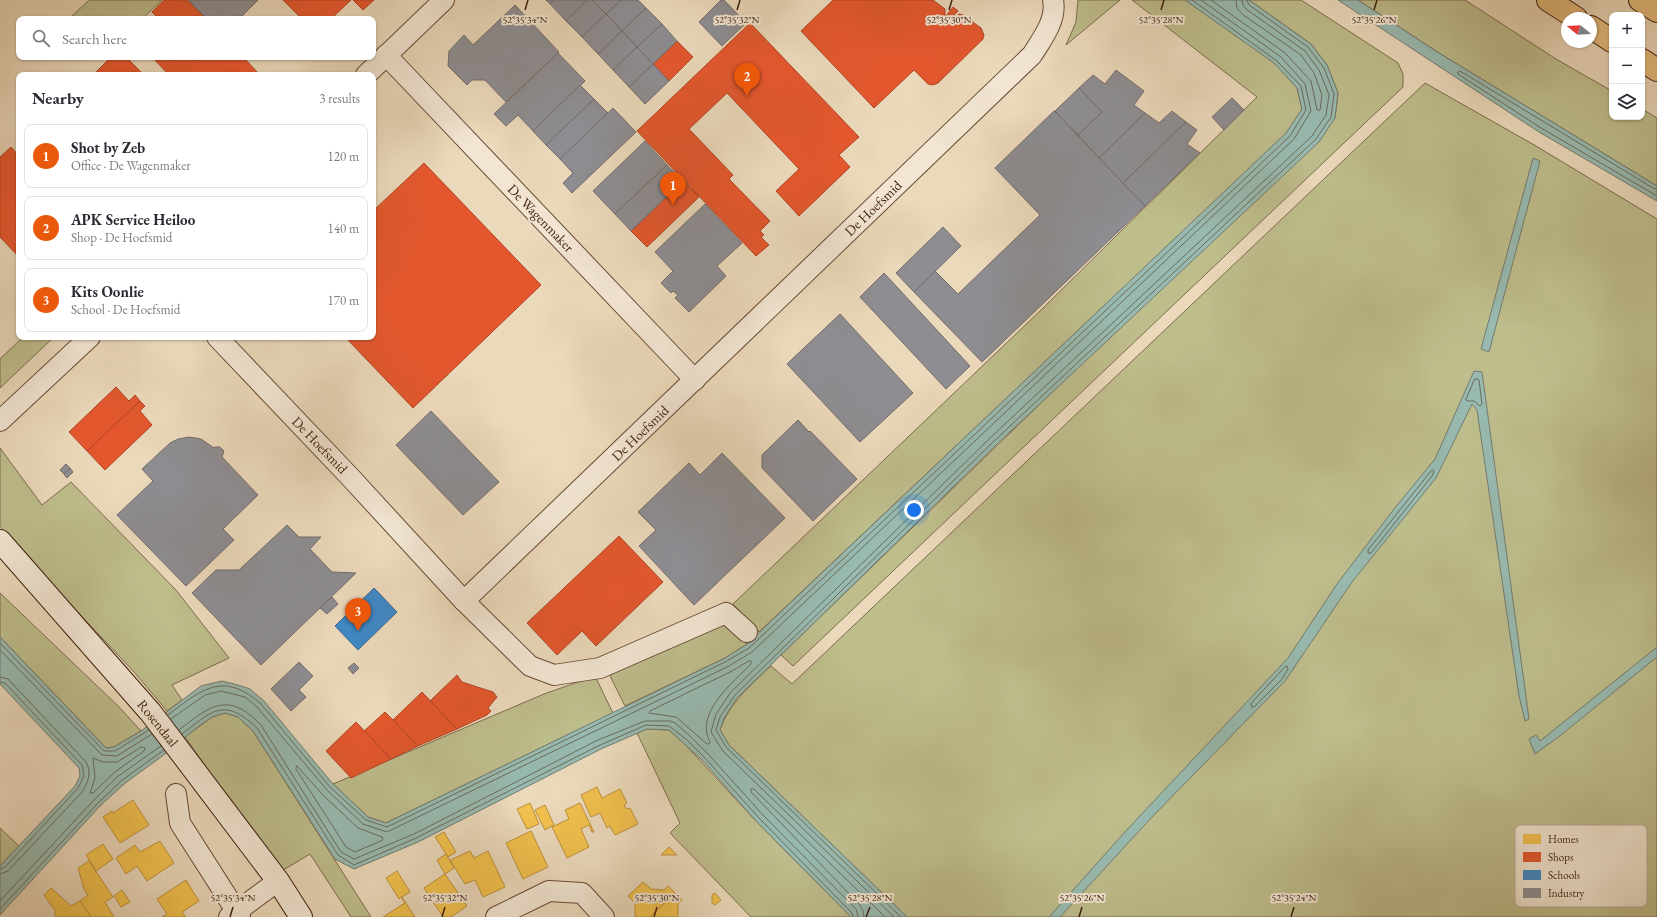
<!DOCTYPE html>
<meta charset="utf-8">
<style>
body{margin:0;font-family:"EB Garamond",serif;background:#f2f2f3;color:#2b2b33}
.controls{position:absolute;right:12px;top:12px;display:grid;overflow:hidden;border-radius:8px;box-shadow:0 1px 3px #0004}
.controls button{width:36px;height:36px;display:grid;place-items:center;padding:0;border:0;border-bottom:1px solid #e1e1e2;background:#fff;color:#2b2b33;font:20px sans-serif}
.compass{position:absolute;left:1561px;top:12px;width:36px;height:36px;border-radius:50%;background:#fff;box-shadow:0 1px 3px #0004;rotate:288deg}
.you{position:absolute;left:914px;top:510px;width:14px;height:14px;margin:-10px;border:3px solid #fff;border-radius:50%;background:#1a73e8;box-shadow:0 0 0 6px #1a73e833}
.badge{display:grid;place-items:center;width:26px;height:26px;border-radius:50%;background:#ea580c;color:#fff;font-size:13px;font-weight:700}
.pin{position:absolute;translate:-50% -33px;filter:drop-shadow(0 1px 2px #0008)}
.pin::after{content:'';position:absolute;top:21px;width:14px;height:12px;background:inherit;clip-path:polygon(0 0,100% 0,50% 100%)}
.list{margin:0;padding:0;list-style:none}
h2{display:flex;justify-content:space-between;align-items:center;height:52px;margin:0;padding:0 16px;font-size:17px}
h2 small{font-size:13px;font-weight:400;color:#7c7c81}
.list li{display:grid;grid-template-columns:26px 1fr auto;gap:12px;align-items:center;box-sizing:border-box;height:64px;margin:0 8px 8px;padding:0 8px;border:1px solid #e1e1e2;border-radius:8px}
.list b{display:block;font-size:15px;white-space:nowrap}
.list p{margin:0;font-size:13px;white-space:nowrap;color:#7c7c81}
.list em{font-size:13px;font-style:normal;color:#7c7c81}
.icon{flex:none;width:22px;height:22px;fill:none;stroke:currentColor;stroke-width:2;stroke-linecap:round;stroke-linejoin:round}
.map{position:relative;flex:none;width:1657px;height:917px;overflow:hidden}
.search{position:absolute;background:#fff;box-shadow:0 1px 3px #0004;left:16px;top:16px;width:360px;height:44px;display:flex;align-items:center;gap:10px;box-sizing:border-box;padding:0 14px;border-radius:8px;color:#7c7c81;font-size:15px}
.panel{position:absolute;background:#fff;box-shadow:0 1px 3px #0004;left:16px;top:72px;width:360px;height:268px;border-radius:8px}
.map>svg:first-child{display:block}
</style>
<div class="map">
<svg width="1657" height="917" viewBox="0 0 1657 917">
<rect width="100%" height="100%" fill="#ebd9bb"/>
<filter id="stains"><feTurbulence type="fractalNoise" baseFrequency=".005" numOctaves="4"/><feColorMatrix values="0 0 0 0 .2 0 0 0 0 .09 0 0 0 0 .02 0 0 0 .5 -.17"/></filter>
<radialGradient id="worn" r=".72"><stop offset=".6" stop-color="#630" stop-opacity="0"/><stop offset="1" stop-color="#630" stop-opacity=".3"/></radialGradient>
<g fill="#bebd8c" stroke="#7e6c4c">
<path d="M 89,0 L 162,0 L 142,19 L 69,19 Z"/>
<path d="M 1078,0 L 1120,0 L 1066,45 L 1076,22 Z"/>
<path d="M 1132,0 L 1185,0 L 1275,63 L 1297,88 L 1302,109 L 1287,133 L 759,632 L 733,604 L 1039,312 L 1257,97 Z"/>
<path d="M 1249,0 L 1301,0 L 1398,63 L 1403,74 L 1403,87 L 793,666 L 781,655 L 1335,118 L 1338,93 L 1327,65 L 1311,44 Z"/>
<path d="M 1358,0 L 1465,0 L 1556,59 L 1612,91 L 1612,117 L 1642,117 L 1642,109 L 1657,118 L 1657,186 L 1439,53 Z"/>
<path d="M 1425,83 L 1536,146 L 1657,219 L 1657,917 L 907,917 L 729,745 L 720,730 C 729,703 751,685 771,666 L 792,684 Z"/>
<path d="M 23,337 L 54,337 L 0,388 L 0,359 Z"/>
<path d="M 0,448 L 42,505 L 71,482 L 176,590 L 229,658 L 172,685 L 182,700 L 167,711 L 134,672 L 10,540 L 0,526 Z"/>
<path d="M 0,593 L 118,706 L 141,731 L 114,747 L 106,748 L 0,637 Z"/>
<path d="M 723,623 L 747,644 L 725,658 L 625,706 L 611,678 L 610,671 Z"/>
<path d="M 595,676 L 613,713 L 386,823 L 368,817 L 333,784 L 544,694 Z"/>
<path d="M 225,713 L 238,717 L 253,731 L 371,917 L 351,917 L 310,854 L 280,872 L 185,737 L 212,717 Z"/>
<path d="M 647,729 L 669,730 L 683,742 L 756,821 L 851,917 L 751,917 L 670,833 L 680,823 L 637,733 Z"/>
<path d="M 0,828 L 19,846 L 0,866 Z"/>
</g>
<g fill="#98bab0" stroke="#747b6e">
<path d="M 1185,0 L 1249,0 L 1311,44 L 1327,65 L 1338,93 L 1335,118 L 1319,142 L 996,445 L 781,655 L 737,698 L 724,718 L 720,730 L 729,745 L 907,917 L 851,917 L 756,821 L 703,761 L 669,730 L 647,729 L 601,749 L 418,842 L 354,869 L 335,859 L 253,731 L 238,717 L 225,713 L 212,717 L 199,726 L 161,757 L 124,784 L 100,806 L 0,915 L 0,866 L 75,786 L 80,776 L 79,768 L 0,684 L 0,637 L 106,748 L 114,747 L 141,731 L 201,686 L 222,681 L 238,685 L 250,689 L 264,701 L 333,784 L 368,817 L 386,823 L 725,658 L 747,644 L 1286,133 L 1302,109 L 1297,88 L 1274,63 Z"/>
<path d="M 1338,0 L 1358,0 L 1439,53 L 1657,186 L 1657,201 L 1539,132 Z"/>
<path d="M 1533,158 L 1540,161 L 1489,352 L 1481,349 Z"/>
<path d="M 1474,371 L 1482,372 L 1529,719 L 1525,721 L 1519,696 L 1477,410 L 1472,404 L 1436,478 L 1352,582 L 1285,681 L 1152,817 L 1060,917 L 1049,917 L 1124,833 L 1288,658 L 1337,584 L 1394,509 L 1435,459 Z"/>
<path d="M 1657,647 L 1657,657 L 1561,735 L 1535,754 L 1529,739 L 1536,735 L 1540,741 Z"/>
</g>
<g fill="#f2c14e" stroke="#bc903a">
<path d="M 597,787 L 602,798 L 620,789 L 627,803 L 624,805 L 627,809 L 630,808 L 638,824 L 615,835 L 610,826 L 607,828 L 600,813 L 591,817 L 581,795 Z"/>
<path d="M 133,800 L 149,825 L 120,843 L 103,817 L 112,811 L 113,813 Z"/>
<path d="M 530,803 L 539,824 L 527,829 L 517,809 Z"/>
<path d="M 580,803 L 594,832 L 592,832 L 589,825 L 581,829 L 589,847 L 567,858 L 552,827 L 569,819 L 565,810 Z"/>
<path d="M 545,805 L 554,825 L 545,830 L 535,810 Z"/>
<path d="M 531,831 L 548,867 L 523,879 L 506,843 Z"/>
<path d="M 444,832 L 456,852 L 448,857 L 435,837 Z"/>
<path d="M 160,841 L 174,863 L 147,881 L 137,866 L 126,874 L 116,858 L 135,845 L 140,852 Z"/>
<path d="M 103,844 L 113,859 L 96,871 L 86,855 Z"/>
<path d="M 669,847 L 677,855 L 661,855 Z"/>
<path d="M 470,851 L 474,858 L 488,851 L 505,887 L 483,897 L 475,880 L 465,884 L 450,860 Z"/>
<path d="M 446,854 L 454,868 L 445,874 L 437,860 Z"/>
<path d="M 89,861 L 113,897 L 105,902 L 114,917 L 91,917 L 80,901 L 88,895 L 84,889 L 78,868 Z"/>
<path d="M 397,871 L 410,892 L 402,897 L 415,917 L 383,917 L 405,903 L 401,897 L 399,899 L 386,878 Z"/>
<path d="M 445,874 L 467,906 L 451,917 L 443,917 L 424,888 Z"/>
<path d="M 186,880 L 199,901 L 182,912 L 186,917 L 162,917 L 167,914 L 157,899 Z"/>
<path d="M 643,882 L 651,889 L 664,890 L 668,886 L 675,893 L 650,917 L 635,917 L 635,903 L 628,896 Z"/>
<path d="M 51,888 L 71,906 L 80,901 L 91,917 L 56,917 L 54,914 L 56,912 L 44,895 Z"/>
<path d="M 122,890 L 130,902 L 121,907 L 114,896 Z"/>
<path d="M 675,893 L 682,900 L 678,904 L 678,917 L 650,917 Z"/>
<path d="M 715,893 L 721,900 L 715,905 L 712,903 L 712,895 Z"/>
</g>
<g fill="#e4572e" stroke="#b24524">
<path d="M 164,0 L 188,0 L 206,19 L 159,19 L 152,12 Z"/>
<path d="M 283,0 L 351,0 L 331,19 L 302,19 Z"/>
<path d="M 353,0 L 374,0 L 363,10 Z"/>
<path d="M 833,0 L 933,0 L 945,9 L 945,15 L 946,16 L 953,7 L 958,11 L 954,15 L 956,17 L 959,14 L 963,15 L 981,28 L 984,35 L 983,39 L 938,83 L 933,85 L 928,84 L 914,70 L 874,108 L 801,31 Z"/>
<path d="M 750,23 L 859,137 L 839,155 L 850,167 L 799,216 L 776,191 L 799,169 L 727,93 L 689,129 L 733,175 L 729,179 L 770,221 L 760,231 L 764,235 L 761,237 L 769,245 L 756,256 L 637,131 Z"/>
<path d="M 677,41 L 693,57 L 669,81 L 653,64 Z"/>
<path d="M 111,57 L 126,57 L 144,75 L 93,75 Z"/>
<path d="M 154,57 L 243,57 L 260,75 L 169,75 L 153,58 Z"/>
<path d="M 11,147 L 19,156 L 19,257 L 0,237 L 0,157 Z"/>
<path d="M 424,163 L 541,285 L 413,408 L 345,337 L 373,337 L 373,211 Z"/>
<path d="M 683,181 L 699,197 L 647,247 L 631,231 Z"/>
<path d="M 116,387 L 129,401 L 135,395 L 140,401 L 87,451 L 69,432 Z"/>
<path d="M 140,401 L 145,406 L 140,411 L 152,425 L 105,470 L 87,451 Z"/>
<path d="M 619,536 L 663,582 L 596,646 L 582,631 L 557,655 L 527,623 Z"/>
<path d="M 457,675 L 462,682 L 493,692 L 497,697 L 488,708 L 491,711 L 487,715 L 457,729 L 430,701 Z"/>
<path d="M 422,692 L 457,729 L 418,746 L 393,720 Z"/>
<path d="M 385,712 L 393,720 L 418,746 L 391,759 L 364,731 Z"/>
<path d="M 356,722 L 391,759 L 351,778 L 326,751 Z"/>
</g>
<path fill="#3f88c5" stroke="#3e688d" d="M 374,588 L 397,612 L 358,650 L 335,626 Z"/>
<g fill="#8d8d92" stroke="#756b6a">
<path d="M 188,0 L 258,0 L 239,19 L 207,19 Z"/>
<path d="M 546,0 L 554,0 L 550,4 Z"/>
<path d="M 554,0 L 587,0 L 566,21 L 550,4 Z"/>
<path d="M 587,0 L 592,0 L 606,14 L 582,37 L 566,21 Z"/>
<path d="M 592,0 L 621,0 L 606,14 Z"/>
<path d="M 621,0 L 638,0 L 646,8 L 622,31 L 606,14 Z"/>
<path d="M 721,0 L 724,0 L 746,23 L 722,46 L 699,22 Z"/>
<path d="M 515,5 L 559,52 L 506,102 L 485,80 L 472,80 L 467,85 L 448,66 L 449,51 L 464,35 L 473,45 Z"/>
<path d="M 646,8 L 662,24 L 637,47 L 622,31 Z"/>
<path d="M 606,14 L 622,31 L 598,54 L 582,37 Z"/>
<path d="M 662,24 L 677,41 L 653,64 L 637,47 Z"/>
<path d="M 622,31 L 637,47 L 613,70 L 598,54 Z"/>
<path d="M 637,47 L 653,64 L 629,87 L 613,70 Z"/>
<path d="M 558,53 L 585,81 L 533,131 L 518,115 L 506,126 L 494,114 Z"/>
<path d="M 653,64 L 669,81 L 645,104 L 629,87 Z"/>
<path d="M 1116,70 L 1144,91 L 1134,105 L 1145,113 L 1099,158 L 1078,135 L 1102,112 L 1079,88 L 1093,75 L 1105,84 Z"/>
<path d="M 580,85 L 594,99 L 546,145 L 533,131 Z"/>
<path d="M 1079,88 L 1102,112 L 1078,135 L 1055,111 Z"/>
<path d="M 1232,98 L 1244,110 L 1224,130 L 1212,117 Z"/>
<path d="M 594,99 L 608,113 L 560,159 L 546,145 Z"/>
<path d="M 613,108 L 636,132 L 572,193 L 563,183 L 573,173 L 560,159 Z"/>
<path d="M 1054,111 L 1145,206 L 982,362 L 914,292 L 935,271 L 958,294 L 1040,215 L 995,168 Z"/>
<path d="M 1172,111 L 1186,122 L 1123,183 L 1099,158 L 1145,113 L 1159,123 Z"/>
<path d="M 1186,122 L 1197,130 L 1187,144 L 1200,153 L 1145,206 L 1123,183 Z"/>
<path d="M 645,141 L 667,165 L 615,214 L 593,191 Z"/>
<path d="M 667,165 L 683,181 L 631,231 L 615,214 Z"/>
<path d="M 705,204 L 742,243 L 717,266 L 726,276 L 689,312 L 675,298 L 678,295 L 673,291 L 671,293 L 661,283 L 673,271 L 655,252 Z"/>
<path d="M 943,227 L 961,246 L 914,292 L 896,273 Z"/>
<path d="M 884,273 L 970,366 L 946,389 L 860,297 Z"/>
<path d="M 840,314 L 913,393 L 860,442 L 787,364 Z"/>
<path d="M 431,411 L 499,482 L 463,515 L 396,445 Z"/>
<path d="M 798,420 L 809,432 L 810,431 L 857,479 L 813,521 L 762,468 L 762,455 Z"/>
<path d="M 189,437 L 201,439 L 214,448 L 215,447 L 220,447 L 224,451 L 222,457 L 258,495 L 223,529 L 234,540 L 186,586 L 117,515 L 153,481 L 142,469 L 170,443 L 178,439 Z"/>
<path d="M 722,453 L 785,518 L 694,605 L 639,546 L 656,530 L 638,512 L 689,463 L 700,475 Z"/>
<path d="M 66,464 L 70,468 L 64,474 L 60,470 Z"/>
<path d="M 70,468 L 73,472 L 67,478 L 64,474 Z"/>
<path d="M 287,525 L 299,537 L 321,537 L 310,549 L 332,572 L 356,573 L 261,665 L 192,593 L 216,570 L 239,570 Z"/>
<path d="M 332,597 L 338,604 L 327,614 L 320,608 Z"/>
<path d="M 299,662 L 313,676 L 299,690 L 306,697 L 291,711 L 271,689 Z"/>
<path d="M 354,663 L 359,668 L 353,674 L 348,668 Z"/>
</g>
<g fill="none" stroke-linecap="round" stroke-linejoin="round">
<g stroke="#6a6b5e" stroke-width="1">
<path d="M 1211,0 L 1285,53 L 1311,81 L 1317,110 L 1320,110 L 1322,95 L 1314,73 L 1301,55 L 1242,14 L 1237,8 L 1236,0"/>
<path d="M 1657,189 L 1653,188 L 1460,71 L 1458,72 L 1458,74 L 1541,128 L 1657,196"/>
<path d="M 1475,379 L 1477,379 L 1479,380 L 1482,404 L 1480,406 L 1474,401 L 1468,401 L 1466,400 Z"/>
<path d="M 1433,470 L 1434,472 L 1432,476 L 1371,553 L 1368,553 L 1368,550 L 1431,471 Z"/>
<path d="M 0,643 L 104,751 L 115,751 L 149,730"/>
<path d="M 0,650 L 102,755 L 117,756 L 152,734"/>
<path d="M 749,661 L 751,661 L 751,664 C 733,682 694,714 710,742 L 709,744 L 707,744 L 676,717 L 649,713 L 650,711 L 732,671 Z"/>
<path d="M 1285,667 L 1287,666 L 1288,669 L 1282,679 L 1254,707 L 1252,707 L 1251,704 Z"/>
<path d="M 0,677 L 8,679 L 86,762 C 92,772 88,783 82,792 L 8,871 L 0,874"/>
<path d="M 0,682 L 5,683 L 82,765 L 84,776 L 78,788 L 5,867 L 0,869"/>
<path d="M 168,715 C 201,690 223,670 261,704 L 330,787 L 366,820 L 387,827 L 727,661 L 749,648 L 1290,136 L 1306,110 L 1301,86 L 1277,61 L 1192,0"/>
<path d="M 171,719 L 205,695 L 221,691 L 245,697 L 257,707 L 327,790 L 363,824 L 387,832 L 729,666 L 752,652 L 1294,139 L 1311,111 L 1305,84 L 1281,57 L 1201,0"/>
<path d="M 179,730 C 211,705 228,691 261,725 L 341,852 L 354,859 L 414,834 L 598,740 L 645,721 L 670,721 L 675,723 L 689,735 L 709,755 L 763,815 L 856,909 L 858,917"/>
<path d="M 182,734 C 213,710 224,697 257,728 L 338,855 L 354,865 L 416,838 L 600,745 L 646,725 L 669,726 L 686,739 L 705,758 L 759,818 L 852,913 L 853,917"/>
<path d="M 142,747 L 145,748 L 144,751 L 115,772 L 93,793 L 90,793 L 95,778 L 93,758 L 103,762 L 117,762 Z"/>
<path d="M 297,766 L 322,794 L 358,828 L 382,837 L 383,840 L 355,852 L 346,847 L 296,769 Z"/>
<path d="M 0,901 L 94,800 L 117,777 L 161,746"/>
<path d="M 0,909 L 97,804 L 121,781 L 164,750"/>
<path d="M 864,917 L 863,911 L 860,905 L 751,792 L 751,789 L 754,789 L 885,917"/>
<path d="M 894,917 L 723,751 L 711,732 L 716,714 L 731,692 L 989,439 L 1312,136 L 1326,115 L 1329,95 L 1319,70 L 1305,51 L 1246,9 L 1243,5 L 1242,0"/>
<path d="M 901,917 L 726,747 L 716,730 L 720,717 L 735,695 L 993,442 L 1316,139 L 1331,117 L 1334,94 L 1324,68 L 1308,47 L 1249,5 L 1247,0"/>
</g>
<defs>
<g id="street">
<path d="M 386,55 L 695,380"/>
<path d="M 366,75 L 444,0"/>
<path d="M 217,337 L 351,478 L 464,601 L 530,666 L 554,675 L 600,668 L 726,613 L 747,632"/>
<path d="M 0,421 L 90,337"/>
<path d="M 464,601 L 1032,55 C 1042,39 1057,20 1053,0"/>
<path d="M 176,794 L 180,823 L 240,917"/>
<path d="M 229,917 L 278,881"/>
<path d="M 496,917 L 549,891 L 582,893 L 604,917"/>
</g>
<path id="secondary" d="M 0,541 L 151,713 L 278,881 L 301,917"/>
<g id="highway">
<path d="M 1548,0 L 1576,18"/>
<path d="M 1640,0 L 1657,11"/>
<path d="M 1591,27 L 1612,41"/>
<path d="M 1642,60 L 1657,70"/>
</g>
</defs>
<use href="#street" stroke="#684b37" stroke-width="22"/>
<use href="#secondary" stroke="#3d1c0b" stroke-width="24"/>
<use href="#highway" stroke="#3d1c0b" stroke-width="24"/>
<use href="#street" stroke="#f2e6d3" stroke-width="20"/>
<use href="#secondary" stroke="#f2e6d3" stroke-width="22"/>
<use href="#highway" stroke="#e6bc7e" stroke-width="22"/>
</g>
<path fill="none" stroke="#3d1c0b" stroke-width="1.5" d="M 525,10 L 528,0M 737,10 L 740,0M 949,10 L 952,0M 1161,10 L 1164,0M 1374,10 L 1377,0M 230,917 L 233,907M 442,917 L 445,907M 654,917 L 657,907M 866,917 L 870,907M 1079,917 L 1082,907M 1291,917 L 1294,907"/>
<g text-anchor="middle" stroke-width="4" stroke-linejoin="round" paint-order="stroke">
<g font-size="14" fill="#3d1c0b" stroke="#f2e6d3">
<text transform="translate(873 208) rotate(-44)" y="5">De Hoefsmid</text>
<text transform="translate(541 218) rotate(46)" y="5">De Wagenmaker</text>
<text transform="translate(640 433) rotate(-44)" y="5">De Hoefsmid</text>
<text transform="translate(320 445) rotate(46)" y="5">De Hoefsmid</text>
<text transform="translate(158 723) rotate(51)" y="5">Rosendaal</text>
</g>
</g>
<rect x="1515" y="825" width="132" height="82" rx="6" fill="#f2e6d3" stroke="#bca997" stroke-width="1"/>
<rect x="1523" y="834" width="18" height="10" fill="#f2c14e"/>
<rect x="1523" y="852" width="18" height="10" fill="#e4572e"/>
<rect x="1523" y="870" width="18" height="10" fill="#3f88c5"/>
<rect x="1523" y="888" width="18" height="10" fill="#8d8d92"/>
<g font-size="11" fill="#3d1c0b">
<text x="1548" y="843">Homes</text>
<text x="1548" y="861">Shops</text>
<text x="1548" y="879">Schools</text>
<text x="1548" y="897">Industry</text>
</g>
<g font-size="10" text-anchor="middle" fill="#3d1c0b" stroke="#f2e6d3" stroke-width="4" stroke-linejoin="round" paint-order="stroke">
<text x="525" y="23">52°35'34"N</text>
<text x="737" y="23">52°35'32"N</text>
<text x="949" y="23">52°35'30"N</text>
<text x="1161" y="23">52°35'28"N</text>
<text x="1374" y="23">52°35'26"N</text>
<text x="233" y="901">52°35'34"N</text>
<text x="445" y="901">52°35'32"N</text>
<text x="657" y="901">52°35'30"N</text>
<text x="870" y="901">52°35'28"N</text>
<text x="1082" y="901">52°35'26"N</text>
<text x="1294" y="901">52°35'24"N</text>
</g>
<rect width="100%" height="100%" filter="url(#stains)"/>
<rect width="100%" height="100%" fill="url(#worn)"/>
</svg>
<div class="controls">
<button>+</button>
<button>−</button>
<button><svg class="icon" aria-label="layers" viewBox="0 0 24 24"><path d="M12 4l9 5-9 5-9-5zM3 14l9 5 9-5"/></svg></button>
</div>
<svg class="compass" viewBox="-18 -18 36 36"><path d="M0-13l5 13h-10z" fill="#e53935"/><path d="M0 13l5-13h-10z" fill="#7c7c81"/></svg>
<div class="you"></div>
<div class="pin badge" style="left:673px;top:205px">1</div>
<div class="pin badge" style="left:747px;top:96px">2</div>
<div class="pin badge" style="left:358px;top:631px">3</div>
<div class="search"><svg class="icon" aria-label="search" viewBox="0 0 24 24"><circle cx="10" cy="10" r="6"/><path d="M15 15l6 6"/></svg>Search here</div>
<section class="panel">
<h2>Nearby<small>3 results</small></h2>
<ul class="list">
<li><span class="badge">1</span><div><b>Shot by Zeb</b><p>Office · De Wagenmaker</p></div><em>120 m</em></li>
<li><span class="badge">2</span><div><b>APK Service Heiloo</b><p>Shop · De Hoefsmid</p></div><em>140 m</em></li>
<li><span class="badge">3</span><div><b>Kits Oonlie</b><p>School · De Hoefsmid</p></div><em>170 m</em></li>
</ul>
</section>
</div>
